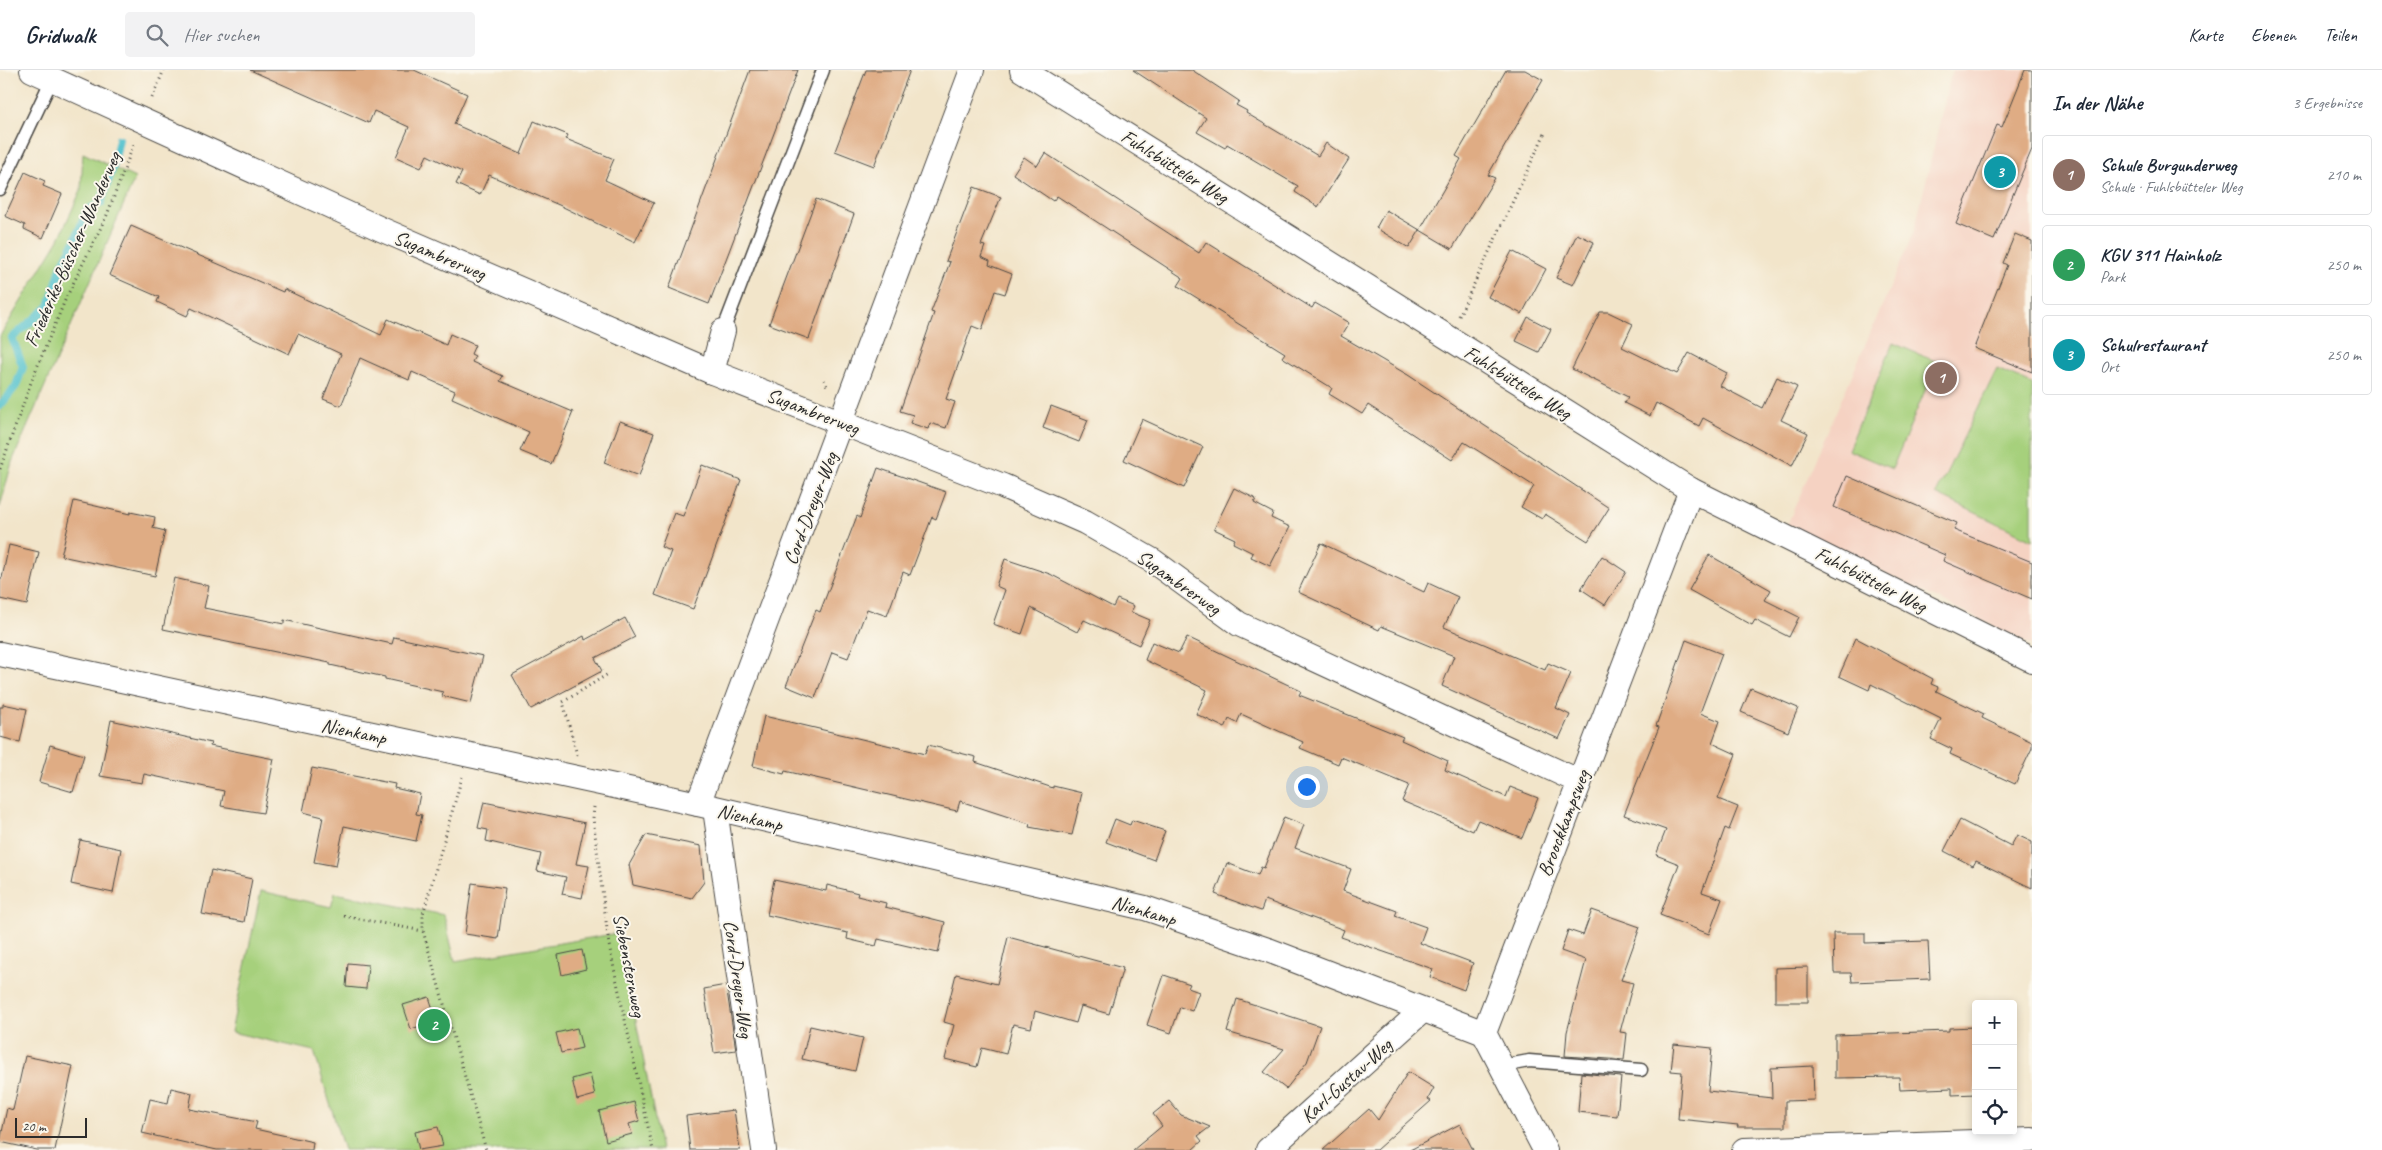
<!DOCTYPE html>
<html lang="de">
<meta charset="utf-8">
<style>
body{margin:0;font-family:Caveat,sans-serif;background:#f2f2f3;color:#1f2937}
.controls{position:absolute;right:15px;bottom:15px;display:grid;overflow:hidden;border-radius:5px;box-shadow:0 2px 8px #0003}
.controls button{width:45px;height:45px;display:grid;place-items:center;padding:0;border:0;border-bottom:1px solid #e0e1e3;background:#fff;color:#1f2937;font:25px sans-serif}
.scale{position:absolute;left:15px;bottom:12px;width:72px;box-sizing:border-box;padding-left:5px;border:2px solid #2b2b2b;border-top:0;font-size:14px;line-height:18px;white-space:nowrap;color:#2b2b2b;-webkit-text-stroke:4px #fbf7ec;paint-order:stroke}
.you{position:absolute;left:1306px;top:716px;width:18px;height:18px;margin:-12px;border:4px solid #fff;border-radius:50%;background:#1a73e8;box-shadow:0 0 0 8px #1a73e833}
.badge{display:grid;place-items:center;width:32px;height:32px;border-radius:50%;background:#1f6fb2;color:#fff;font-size:16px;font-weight:700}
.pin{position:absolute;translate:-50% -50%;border:2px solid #fff;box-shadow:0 1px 5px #0006}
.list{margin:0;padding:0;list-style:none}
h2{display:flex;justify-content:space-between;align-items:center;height:65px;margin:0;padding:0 20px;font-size:21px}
h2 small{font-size:16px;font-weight:400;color:#747a83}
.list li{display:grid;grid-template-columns:32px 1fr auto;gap:15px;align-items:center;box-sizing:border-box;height:80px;margin:0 10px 10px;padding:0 10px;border:1px solid #e0e1e3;border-radius:5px}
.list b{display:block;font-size:19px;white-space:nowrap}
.list p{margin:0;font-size:16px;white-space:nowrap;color:#747a83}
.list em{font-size:16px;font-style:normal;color:#747a83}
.icon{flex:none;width:28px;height:28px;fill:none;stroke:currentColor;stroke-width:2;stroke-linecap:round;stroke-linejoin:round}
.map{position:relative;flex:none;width:2032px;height:1080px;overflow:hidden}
header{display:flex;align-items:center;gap:30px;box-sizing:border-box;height:70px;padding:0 25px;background:#fff;border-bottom:1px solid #e0e1e3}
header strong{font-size:24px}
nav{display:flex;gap:28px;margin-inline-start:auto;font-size:18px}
.search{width:350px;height:45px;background:#f2f2f3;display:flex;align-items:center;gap:12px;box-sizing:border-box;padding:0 18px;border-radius:5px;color:#747a83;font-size:19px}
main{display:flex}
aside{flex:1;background:#fff}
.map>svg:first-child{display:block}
</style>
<header>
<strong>Gridwalk</strong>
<div class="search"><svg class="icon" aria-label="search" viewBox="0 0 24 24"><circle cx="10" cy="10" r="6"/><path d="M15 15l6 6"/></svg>Hier suchen</div>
<nav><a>Karte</a><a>Ebenen</a><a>Teilen</a></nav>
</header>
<main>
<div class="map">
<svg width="2032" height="1080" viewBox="0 0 2032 1080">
<rect width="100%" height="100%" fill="#fbf7ec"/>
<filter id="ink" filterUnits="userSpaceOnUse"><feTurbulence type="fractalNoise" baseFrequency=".02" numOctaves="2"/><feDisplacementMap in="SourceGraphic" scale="10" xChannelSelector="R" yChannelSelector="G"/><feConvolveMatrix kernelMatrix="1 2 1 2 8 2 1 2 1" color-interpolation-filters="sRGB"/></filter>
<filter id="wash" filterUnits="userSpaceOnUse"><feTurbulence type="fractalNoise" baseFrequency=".0096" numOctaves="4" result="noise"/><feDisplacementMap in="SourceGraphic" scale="20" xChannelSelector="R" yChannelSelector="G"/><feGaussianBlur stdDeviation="1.12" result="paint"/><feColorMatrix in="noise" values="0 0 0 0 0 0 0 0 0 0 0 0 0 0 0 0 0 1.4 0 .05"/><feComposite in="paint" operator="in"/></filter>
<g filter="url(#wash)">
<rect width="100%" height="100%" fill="#f2e5ca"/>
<path fill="#f5d2c2" d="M 1952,0 L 2032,0 L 2032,575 L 1787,455 L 1914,162 Z"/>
<g fill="#a6d07c" stroke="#687e54">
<path d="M 83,83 L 135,108 L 12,392 L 0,437 L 0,266 L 59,169 L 81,120 Z"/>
<path d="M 1893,273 L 1937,292 L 1892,399 L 1848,380 Z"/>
<path d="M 1997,299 L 2032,314 L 2032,470 L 1936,424 Z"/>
<path d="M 261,821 L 331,837 L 335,823 L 444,845 L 455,891 L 619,863 L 661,1080 L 344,1080 L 314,981 L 231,962 Z"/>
</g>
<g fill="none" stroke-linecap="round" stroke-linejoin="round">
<path stroke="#55c2ce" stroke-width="8" d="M 0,336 L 16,316 L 23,297 L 12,268 L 49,236 L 62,195 L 74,173 L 87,140 L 101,133 L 113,97 L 119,69"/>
</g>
<g id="blocks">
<g fill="#dfac84">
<path d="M 250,0 L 414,0 L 467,24 L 454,54 L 521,84 L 534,51 L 568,65 L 566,69 L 614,89 L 605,110 L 654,133 L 635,172 L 559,135 L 489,105 L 480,125 L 456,114 L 462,102 L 427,85 L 421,98 L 396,87 L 409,57 L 374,41 L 369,53 Z"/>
<path d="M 750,0 L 798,0 L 709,234 L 669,218 Z"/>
<path d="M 866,0 L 910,0 L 874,96 L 835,81 Z"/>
<path d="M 1133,0 L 1192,0 L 1239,31 L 1236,35 L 1247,41 L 1246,43 L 1318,86 L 1326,73 L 1349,89 L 1318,137 L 1295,122 L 1298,116 L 1227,74 L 1225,78 L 1197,62 L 1206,48 Z"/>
<path d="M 1506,0 L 1525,0 L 1543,10 L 1488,105 L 1495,108 L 1452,179 L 1420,160 L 1461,89 L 1456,86 Z"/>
<path d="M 2025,0 L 2032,0 L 2032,79 L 1994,170 L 1956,154 L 1997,55 L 2002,57 Z"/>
<path d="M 1045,83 L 1199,183 L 1206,172 L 1312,238 L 1315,233 L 1349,253 L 1341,266 L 1408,305 L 1609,438 L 1588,471 L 1545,444 L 1542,449 L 1521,437 L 1534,416 L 1464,372 L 1452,390 L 1368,335 L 1362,344 L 1329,324 L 1332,318 L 1282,287 L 1285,283 L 1178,216 L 1183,208 L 1057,126 L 1053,131 L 1013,104 L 1024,87 L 1037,96 Z"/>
<path d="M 25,102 L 45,111 L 43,116 L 62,124 L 43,168 L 24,159 L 25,155 L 5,146 Z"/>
<path d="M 974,117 L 1001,127 L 981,175 L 985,176 L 981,187 L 990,191 L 989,195 L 1012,204 L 1005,224 L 995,221 L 982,260 L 972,256 L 946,329 L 955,332 L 946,358 L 930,353 L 928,359 L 910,353 L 913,345 L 900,341 L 934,243 L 931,242 L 950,192 L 946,191 Z"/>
<path d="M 816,129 L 854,144 L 809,269 L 769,254 Z"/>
<path d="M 1386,140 L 1420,160 L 1409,178 L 1376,158 Z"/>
<path d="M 131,156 L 283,222 L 284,219 L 381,265 L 388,249 L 446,275 L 450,264 L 475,275 L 471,284 L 475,286 L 472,292 L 503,306 L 500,311 L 573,342 L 551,394 L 520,381 L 529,362 L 452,328 L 455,321 L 412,302 L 409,310 L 360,288 L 341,336 L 323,329 L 341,284 L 298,264 L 289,284 L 191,238 L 187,246 L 157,232 L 159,227 L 109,205 Z"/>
<path d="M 1577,164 L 1594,172 L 1573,215 L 1556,208 Z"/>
<path d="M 2015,164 L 2032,171 L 2032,302 L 1974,278 L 2007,195 L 2003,193 Z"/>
<path d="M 1512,181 L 1546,199 L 1522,244 L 1488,227 Z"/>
<path d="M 1600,242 L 1608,242 L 1633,254 L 1622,277 L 1677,304 L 1689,283 L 1727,303 L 1720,316 L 1762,338 L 1777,307 L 1797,317 L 1781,350 L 1808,363 L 1792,396 L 1703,348 L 1699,356 L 1656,333 L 1650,346 L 1624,333 L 1628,327 L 1572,299 Z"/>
<path d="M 1528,247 L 1551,259 L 1539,282 L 1516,271 Z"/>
<path d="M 1051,336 L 1088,350 L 1079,372 L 1043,358 Z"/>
<path d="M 1142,349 L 1203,377 L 1184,418 L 1124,390 Z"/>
<path d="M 620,351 L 654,363 L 639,406 L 604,393 Z"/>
<path d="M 702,395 L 741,410 L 693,539 L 655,525 L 671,481 L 661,477 L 674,443 L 683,446 Z"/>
<path d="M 878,398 L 946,422 L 936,449 L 932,447 L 910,505 L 903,502 L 887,546 L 867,539 L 848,588 L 832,582 L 815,628 L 786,616 L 816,540 L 820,542 L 857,446 L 860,448 Z"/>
<path d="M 1847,406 L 1957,453 L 1954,460 L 2032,492 L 2032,529 L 1943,491 L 1945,485 L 1834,437 Z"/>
<path d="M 1234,418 L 1256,429 L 1254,433 L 1273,443 L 1271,448 L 1290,457 L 1270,496 L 1251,487 L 1253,483 L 1233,473 L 1235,469 L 1214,459 Z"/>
<path d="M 74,431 L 130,444 L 130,442 L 155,447 L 153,458 L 165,461 L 155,506 L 61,486 Z"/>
<path d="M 1321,473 L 1424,522 L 1428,513 L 1458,527 L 1444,557 L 1545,600 L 1548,593 L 1571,603 L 1556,638 L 1570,645 L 1559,669 L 1442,616 L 1454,586 L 1381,556 L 1379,560 L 1298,522 Z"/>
<path d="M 9,475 L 39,482 L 27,535 L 0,529 L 0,508 L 2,508 Z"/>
<path d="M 1709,485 L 1771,520 L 1765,530 L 1799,547 L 1789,567 L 1755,550 L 1752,555 L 1689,520 Z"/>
<path d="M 1602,486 L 1626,502 L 1605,535 L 1581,519 Z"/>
<path d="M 1005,489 L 1050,504 L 1113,537 L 1117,529 L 1134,536 L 1131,542 L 1150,550 L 1139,575 L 1084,550 L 1077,562 L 1031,538 L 1022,564 L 993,554 L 1005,520 L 996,516 Z"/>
<path d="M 174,508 L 209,516 L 204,538 L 284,554 L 284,550 L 392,574 L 394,567 L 483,586 L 471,633 L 442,626 L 443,622 L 385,609 L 385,607 L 330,595 L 330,593 L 163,559 Z"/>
<path d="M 625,548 L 635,567 L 595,588 L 602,601 L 531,639 L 512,605 L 584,566 L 585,570 Z"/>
<path d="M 1187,567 L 1301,621 L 1299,625 L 1403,667 L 1401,670 L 1448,691 L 1445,700 L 1506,727 L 1510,717 L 1538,728 L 1522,768 L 1478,750 L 1473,761 L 1402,731 L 1409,715 L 1341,687 L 1338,694 L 1300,678 L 1303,672 L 1241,644 L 1237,653 L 1229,649 L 1225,658 L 1196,644 L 1207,620 L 1145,590 L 1152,572 L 1179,583 Z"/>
<path d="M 1856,568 L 1933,609 L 1931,614 L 1938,617 L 1936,621 L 1984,644 L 1982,648 L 2032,672 L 2032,678 L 2015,714 L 1950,684 L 1952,679 L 1931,669 L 1941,649 L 1871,614 L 1869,620 L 1839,606 Z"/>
<path d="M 1686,570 L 1722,584 L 1700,643 L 1720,651 L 1712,673 L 1736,684 L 1718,729 L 1738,737 L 1729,760 L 1725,758 L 1702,822 L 1722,829 L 1709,864 L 1660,845 L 1679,794 L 1656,785 L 1666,760 L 1624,745 L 1659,657 L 1656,656 Z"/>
<path d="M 1751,618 L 1798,638 L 1788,662 L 1741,642 Z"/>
<path d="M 3,634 L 27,639 L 20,672 L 0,667 L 0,637 L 3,637 Z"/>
<path d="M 764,646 L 925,684 L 928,675 L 976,687 L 975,692 L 1053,718 L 1053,716 L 1082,723 L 1072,765 L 1029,757 L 1030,754 L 960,731 L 957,741 L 820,709 L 785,701 L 784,704 L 753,696 Z"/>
<path d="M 111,650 L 211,673 L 210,676 L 274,689 L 263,743 L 221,736 L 224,721 L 144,704 L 142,713 L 100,706 Z"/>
<path d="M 50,675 L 84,685 L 73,722 L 39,712 Z"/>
<path d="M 312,698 L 395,714 L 394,718 L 420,724 L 416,744 L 422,745 L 416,771 L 344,756 L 336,796 L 314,792 L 323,747 L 303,742 Z"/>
<path d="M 484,732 L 585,753 L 576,794 L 589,796 L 582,828 L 562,824 L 566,807 L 537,801 L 541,784 L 486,771 L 488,760 L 478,758 Z"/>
<path d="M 1284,747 L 1304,755 L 1295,778 L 1351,799 L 1343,821 L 1397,841 L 1395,846 L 1426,857 L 1420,873 L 1473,893 L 1464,920 L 1430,907 L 1433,899 L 1341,867 L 1344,860 L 1265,830 L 1261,841 L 1215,824 L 1227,793 L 1258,805 L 1261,797 L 1264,798 Z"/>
<path d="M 1115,749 L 1130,755 L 1132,750 L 1165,761 L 1154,790 L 1106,772 Z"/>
<path d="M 1960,750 L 2011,776 L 2017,765 L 2032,772 L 2032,818 L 1976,791 L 1973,796 L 1944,781 Z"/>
<path d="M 646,765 L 701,776 L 704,812 L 692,828 L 633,815 L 629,795 Z"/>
<path d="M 80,770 L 121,779 L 113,823 L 71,814 Z"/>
<path d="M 211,800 L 252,809 L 244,852 L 202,844 Z"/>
<path d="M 774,810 L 826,821 L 827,815 L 858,823 L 857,826 L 886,833 L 885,837 L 945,852 L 938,883 L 878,869 L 876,876 L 847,869 L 848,863 L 767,845 Z"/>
<path d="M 472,813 L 505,818 L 498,869 L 465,864 Z"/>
<path d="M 1592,840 L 1640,857 L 1621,910 L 1633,913 L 1620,962 L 1627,963 L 1624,990 L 1565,986 L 1567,962 L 1586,890 L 1561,881 L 1568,860 L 1583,865 Z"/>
<path d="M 1833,863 L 1865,863 L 1865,873 L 1928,871 L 1930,909 L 1852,912 L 1851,903 L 1834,903 Z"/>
<path d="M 1008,867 L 1123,898 L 1109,944 L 1081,936 L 1076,953 L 1035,941 L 1031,958 L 1013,954 L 1006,984 L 982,978 L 977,997 L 945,989 L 954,955 L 944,952 L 956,904 L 997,914 Z"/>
<path d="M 582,880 L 586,899 L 562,905 L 558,885 Z"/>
<path d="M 348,893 L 368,895 L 366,919 L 346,917 Z"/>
<path d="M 1808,897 L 1808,932 L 1775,932 L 1775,898 Z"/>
<path d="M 1164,905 L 1190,914 L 1188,918 L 1199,922 L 1192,941 L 1180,937 L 1171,963 L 1147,955 Z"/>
<path d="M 726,915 L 736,980 L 714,983 L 704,919 Z"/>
<path d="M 429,927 L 437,951 L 411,959 L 403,935 Z"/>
<path d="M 1237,929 L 1320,956 L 1307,992 L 1286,1019 L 1264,1002 L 1284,979 L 1227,962 Z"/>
<path d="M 810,956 L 863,968 L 855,1001 L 802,989 Z"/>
<path d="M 1975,957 L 1976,1024 L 1952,1025 L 1952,1018 L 1900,1020 L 1899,1007 L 1835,1008 L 1835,965 L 1949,961 L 1949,958 Z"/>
<path d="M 577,958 L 582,978 L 561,983 L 556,963 Z"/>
<path d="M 1674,974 L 1712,978 L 1708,1021 L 1772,1028 L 1771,998 L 1813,996 L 1814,1030 L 1785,1031 L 1785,1057 L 1737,1057 L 1738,1055 L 1678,1049 L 1682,1002 L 1671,1001 Z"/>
<path d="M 25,986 L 73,996 L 55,1080 L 37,1080 L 0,1072 L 7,1038 L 13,1040 Z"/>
<path d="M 1408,1002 L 1434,1018 L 1428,1029 L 1431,1031 L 1376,1080 L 1323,1080 L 1369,1039 L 1378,1050 Z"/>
<path d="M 1581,1003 L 1621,1007 L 1617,1046 L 1578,1042 Z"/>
<path d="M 590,1004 L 595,1025 L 577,1030 L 572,1009 Z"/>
<path d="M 171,1018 L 192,1023 L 189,1039 L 257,1052 L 255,1059 L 313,1072 L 312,1080 L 217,1080 L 142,1063 L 150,1029 L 168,1033 Z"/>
<path d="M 1169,1031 L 1181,1045 L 1210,1057 L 1198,1066 L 1202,1071 L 1192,1080 L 1133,1080 L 1162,1056 L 1153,1044 Z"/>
<path d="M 634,1032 L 639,1051 L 629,1054 L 632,1064 L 606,1071 L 599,1041 Z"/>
<path d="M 734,1040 L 740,1080 L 690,1080 L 686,1046 Z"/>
<path d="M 1460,1054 L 1473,1080 L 1410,1080 Z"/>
<path d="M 438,1057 L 443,1076 L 419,1080 L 415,1062 Z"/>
</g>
</g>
</g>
<g filter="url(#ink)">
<use href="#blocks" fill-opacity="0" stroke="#494743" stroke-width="1"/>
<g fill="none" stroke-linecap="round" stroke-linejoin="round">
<defs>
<g id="service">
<path d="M 0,119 L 52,9"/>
<path d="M 723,261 L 823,0"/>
<path d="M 1502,996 L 1529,991 L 1641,1000"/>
</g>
<g id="minor">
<path d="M 32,0 L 383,160 L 712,302 L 1003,416 L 1085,452 L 1153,491 L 1239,554 L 1578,711"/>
<path d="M 1022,0 L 1691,420 L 2032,590"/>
<path d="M 712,302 L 723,261"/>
<path d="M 0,584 L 698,734 L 1145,838 L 1268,880 L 1484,963"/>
<path d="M 698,734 L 972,0"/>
<path d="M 715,739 L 764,1080"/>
<path d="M 1268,1080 L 1423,940"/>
<path d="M 1545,1080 L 1484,963 L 1691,420"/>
<path d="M 1744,1080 L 2032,1070"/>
</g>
</defs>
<use href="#service" stroke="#494743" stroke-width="15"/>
<use href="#minor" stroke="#494743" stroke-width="26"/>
<g stroke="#494743" stroke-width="3" stroke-dasharray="1 4" stroke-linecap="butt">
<path d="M 152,28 L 164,0"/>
<path d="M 1459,246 L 1545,63"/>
<path d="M 824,310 L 828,318"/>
<path d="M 0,399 L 33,307 L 66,228 L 107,145 L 135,71"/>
<path d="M 577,685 L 563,632 L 608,604"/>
<path d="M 462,707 L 423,844 L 423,861 L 486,1080"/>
<path d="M 594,737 L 593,748 L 609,875 L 653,1080"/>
<path d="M 344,846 L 423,861"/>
</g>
<use href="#service" stroke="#fff" stroke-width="12"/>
<use href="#minor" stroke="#fff" stroke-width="24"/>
</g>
</g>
<g text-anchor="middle" stroke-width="4" stroke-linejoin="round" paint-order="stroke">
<g font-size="20" fill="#2b2b2b" stroke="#fbf7ec">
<text transform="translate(1175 96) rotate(32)" y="7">Fuhlsbütteler Weg</text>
<text transform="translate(72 179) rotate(-66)" y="7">Friederike-Büscher-Wanderweg</text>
<text transform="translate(440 185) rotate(23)" y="7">Sugambrerweg</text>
<text transform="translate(1518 312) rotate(32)" y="7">Fuhlsbütteler Weg</text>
<text transform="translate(813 341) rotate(21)" y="7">Sugambrerweg</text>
<text transform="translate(810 438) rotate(-69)" y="7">Cord-Dreyer-Weg</text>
<text transform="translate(1871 509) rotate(27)" y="7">Fuhlsbütteler Weg</text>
<text transform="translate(1179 512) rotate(35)" y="7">Sugambrerweg</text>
<text transform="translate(354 661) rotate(12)" y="7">Nienkamp</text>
<text transform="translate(750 747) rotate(13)" y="7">Nienkamp</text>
<text transform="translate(1563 753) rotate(-69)" y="7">Broockkampsweg</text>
<text transform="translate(1144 840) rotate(16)" y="7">Nienkamp</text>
<text transform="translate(630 895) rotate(79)" y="7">Siebensternweg</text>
<text transform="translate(739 909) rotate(82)" y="7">Cord-Dreyer-Weg</text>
<text transform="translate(1346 1010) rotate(-42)" y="7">Karl-Gustav-Weg</text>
</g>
</g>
</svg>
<div class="controls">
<button>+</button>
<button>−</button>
<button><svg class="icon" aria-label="locate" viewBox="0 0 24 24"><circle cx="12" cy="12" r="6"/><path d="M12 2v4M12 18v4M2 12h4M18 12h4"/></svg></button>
</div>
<div class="scale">20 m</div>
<div class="you"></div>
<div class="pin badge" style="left:1941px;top:308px;background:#8d6e63">1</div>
<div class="pin badge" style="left:434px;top:955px;background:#2e9e5b">2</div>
<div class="pin badge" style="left:2000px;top:102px;background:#0f9aa8">3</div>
</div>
<aside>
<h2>In der Nähe<small>3 Ergebnisse</small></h2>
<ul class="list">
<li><span class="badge" style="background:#8d6e63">1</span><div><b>Schule Burgunderweg</b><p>Schule · Fuhlsbütteler Weg</p></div><em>210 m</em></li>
<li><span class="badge" style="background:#2e9e5b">2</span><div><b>KGV 311 Hainholz</b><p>Park</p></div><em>250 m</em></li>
<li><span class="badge" style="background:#0f9aa8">3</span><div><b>Schulrestaurant</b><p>Ort</p></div><em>250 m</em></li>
</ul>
</aside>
</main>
